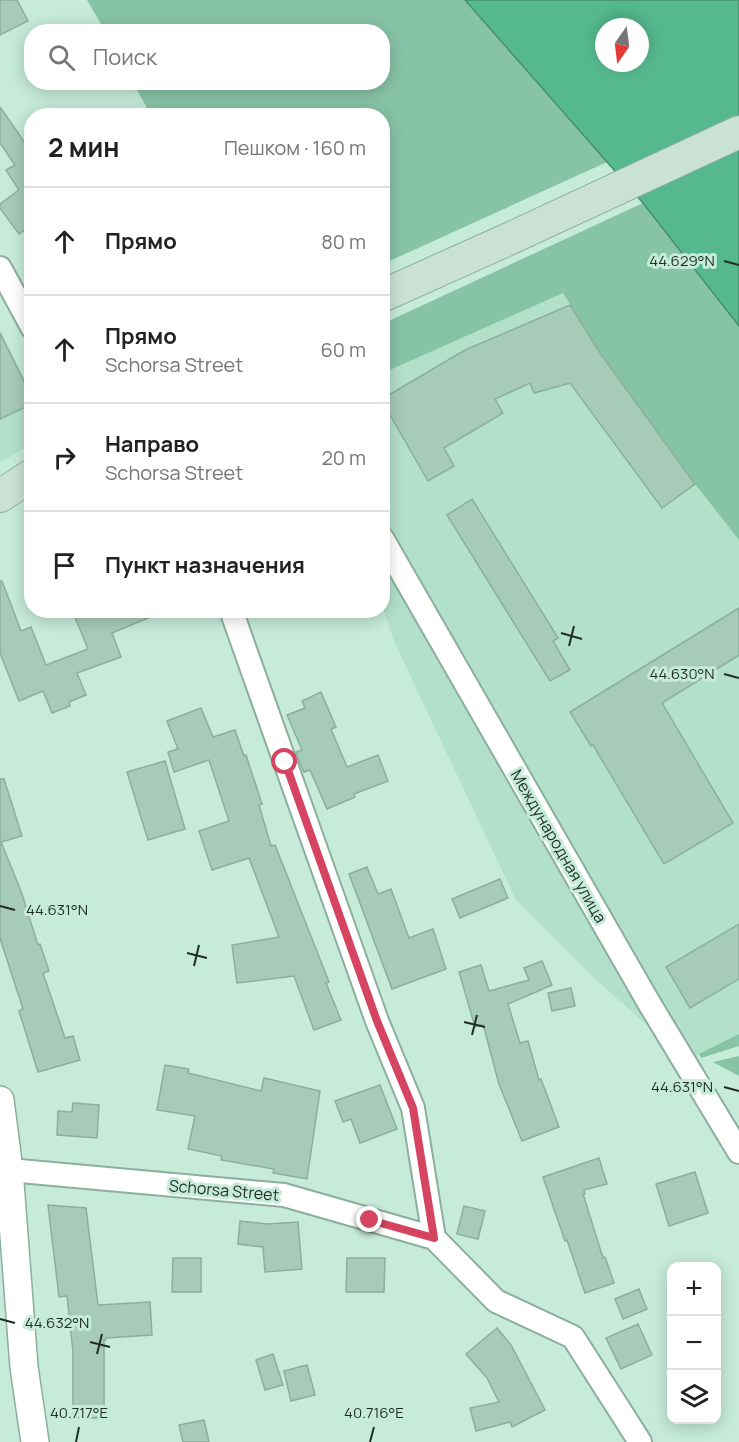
<!DOCTYPE html>
<html lang="ru">
<meta charset="utf-8">
<style>
body{margin:0;font-family:Manrope,sans-serif;background:#f2f2f2;color:#222}
.controls{position:absolute;right:18px;bottom:18px;display:grid;overflow:hidden;border-radius:12px;box-shadow:0 3px 15px #0003}
.controls button{width:54px;height:54px;display:grid;place-items:center;padding:0;border:0;border-bottom:2px solid #e0e0e0;background:#fff;color:#222;font:30px sans-serif}
.compass{position:absolute;left:595px;top:18px;width:54px;height:54px;border-radius:50%;background:#fff;box-shadow:0 3px 15px #0003;rotate:194deg}
.stop{position:absolute;width:18px;height:18px;margin:-14px;border:4px solid #d54460;border-radius:50%;background:#fff}
.stop.end{background:#d54460;border-color:#fff;box-shadow:0 2px 6px #0008}
.list{margin:0;padding:0;list-style:none}
h2{display:flex;justify-content:space-between;align-items:center;height:78px;margin:0;padding:0 24px;font-size:26px}
h2 small{font-size:20px;font-weight:400;color:#767676}
.list li{display:grid;grid-template-columns:39px 1fr auto;gap:18px;align-items:center;box-sizing:border-box;height:108px;padding:0 24px;border-top:2px solid #e0e0e0}
.list b{display:block;font-size:22px;white-space:nowrap}
.list p{margin:0;font-size:20px;white-space:nowrap;color:#767676}
.list em{font-size:20px;font-style:normal;color:#767676}
.icon{flex:none;width:33px;height:33px;fill:none;stroke:currentColor;stroke-width:2;stroke-linecap:round;stroke-linejoin:round}
.map{position:relative;flex:none;width:739px;height:1442px;overflow:hidden}
.search{position:absolute;background:#fff;box-shadow:0 3px 15px #0003;left:24px;top:24px;width:366px;height:66px;display:flex;align-items:center;gap:15px;box-sizing:border-box;padding:0 21px;border-radius:24px;color:#767676;font-size:22px}
.panel{position:absolute;background:#fff;box-shadow:0 3px 15px #0003;left:24px;top:108px;width:366px;height:510px;border-radius:24px}
.map>svg:first-child{display:block}
</style>
<div class="map">
<svg width="739" height="1442" viewBox="0 0 739 1442">
<rect width="100%" height="100%" fill="#c6ebd8"/>
<g fill="#b3e0ca">
<path d="M 563,293 L 695,484 L 739,540 L 739,1034 L 680,1064 L 667,1043 L 593,977 L 516,900 L 394,641 L 382,605 L 382,373 Z"/>
<path d="M 0,330 L 32,394 L 31,444 L 0,463 Z"/>
</g>
<g fill="#87c3a6">
<path d="M 87,0 L 465,0 L 607,162 L 383,264 L 382,116 L 151,115 L 133,83 L 382,82 L 382,32 L 105,31 Z"/>
<path d="M 643,203 L 739,326 L 739,540 L 695,484 L 600,353 L 563,293 L 383,373 L 382,324 Z"/>
<path d="M 739,1034 L 739,1046 L 701,1058 L 699,1054 Z"/>
<path d="M 739,1056 L 739,1076 L 713,1062 Z"/>
</g>
<path fill="#56b98e" stroke="#468f6f" stroke-width="1.5" fill-rule="evenodd" d="M 465,0 L 739,0 L 739,326 L 643,203 ZM 604,27 L 640,27 L 640,63 L 604,63 Z"/>
<g fill="#a7cbb9" stroke="#8baf9d" stroke-width="1.5">
<path d="M 0,0 L 17,0 L 28,21 L 0,35 Z"/>
<path d="M 0,107 L 32,153 L 32,225 L 19,234 L 0,208 L 0,204 L 19,190 L 6,170 L 15,165 L 0,143 Z"/>
<path d="M 570,305 L 600,353 L 695,484 L 662,508 L 570,383 L 534,393 L 530,383 L 495,399 L 503,413 L 444,448 L 454,466 L 428,481 L 382,401 L 382,399 L 465,350 Z"/>
<path d="M 0,333 L 32,397 L 32,404 L 0,419 Z"/>
<path d="M 472,499 L 558,638 L 553,641 L 570,670 L 550,681 L 447,515 Z"/>
<path d="M 0,581 L 2,581 L 21,631 L 31,627 L 46,665 L 88,649 L 72,610 L 165,611 L 112,633 L 121,657 L 77,673 L 86,695 L 69,702 L 70,706 L 52,713 L 43,691 L 19,701 L 0,653 Z"/>
<path d="M 739,608 L 739,655 L 662,703 L 733,823 L 664,864 L 593,745 L 591,746 L 570,712 Z"/>
<path d="M 321,692 L 336,727 L 331,729 L 347,767 L 378,755 L 388,781 L 354,794 L 355,797 L 327,809 L 310,770 L 304,772 L 298,758 L 296,752 L 302,750 L 287,715 L 305,708 L 302,701 Z"/>
<path d="M 201,708 L 213,737 L 235,730 L 244,756 L 246,755 L 262,804 L 259,805 L 271,846 L 275,845 L 329,982 L 326,983 L 341,1020 L 314,1030 L 294,976 L 237,983 L 232,945 L 279,937 L 249,858 L 212,870 L 199,831 L 229,821 L 209,760 L 174,772 L 168,752 L 178,749 L 167,721 Z"/>
<path d="M 165,761 L 185,829 L 148,840 L 127,772 Z"/>
<path d="M 0,779 L 4,779 L 22,836 L 1,842 L 21,891 L 38,945 L 40,944 L 49,971 L 43,973 L 65,1038 L 73,1036 L 80,1060 L 38,1072 L 19,1011 L 23,1009 L 0,938 Z"/>
<path d="M 367,867 L 378,894 L 391,889 L 409,938 L 433,929 L 446,969 L 392,989 L 349,874 Z"/>
<path d="M 500,879 L 508,898 L 460,918 L 452,899 Z"/>
<path d="M 739,924 L 739,979 L 690,1008 L 666,967 Z"/>
<path d="M 542,961 L 552,985 L 508,1004 L 520,1043 L 528,1041 L 539,1080 L 541,1079 L 559,1127 L 522,1141 L 499,1084 L 483,1024 L 475,1027 L 459,972 L 481,965 L 489,991 L 529,980 L 524,968 Z"/>
<path d="M 571,988 L 575,1006 L 552,1011 L 548,993 Z"/>
<path d="M 165,1065 L 189,1069 L 188,1073 L 261,1091 L 264,1078 L 320,1091 L 307,1179 L 273,1173 L 274,1169 L 221,1160 L 222,1156 L 188,1149 L 195,1116 L 157,1110 Z"/>
<path d="M 380,1085 L 397,1129 L 360,1143 L 351,1119 L 343,1122 L 335,1101 Z"/>
<path d="M 73,1103 L 99,1105 L 97,1138 L 57,1135 L 58,1111 L 72,1112 Z"/>
<path d="M 599,1158 L 607,1184 L 584,1190 L 585,1194 L 583,1194 L 603,1258 L 605,1257 L 614,1283 L 585,1293 L 567,1240 L 565,1241 L 543,1177 Z"/>
<path d="M 695,1172 L 708,1213 L 669,1226 L 656,1184 Z"/>
<path d="M 48,1205 L 86,1208 L 98,1305 L 150,1302 L 152,1335 L 106,1338 L 106,1340 L 104,1340 L 104,1418 L 73,1418 L 73,1352 L 67,1296 L 59,1297 Z"/>
<path d="M 464,1206 L 485,1211 L 478,1239 L 457,1234 Z"/>
<path d="M 240,1221 L 266,1224 L 298,1222 L 302,1269 L 265,1272 L 263,1247 L 238,1244 Z"/>
<path d="M 173,1258 L 201,1258 L 201,1292 L 172,1292 Z"/>
<path d="M 347,1258 L 385,1258 L 384,1292 L 346,1292 Z"/>
<path d="M 639,1289 L 647,1309 L 623,1319 L 615,1299 Z"/>
<path d="M 638,1324 L 652,1355 L 621,1369 L 606,1338 Z"/>
<path d="M 497,1328 L 511,1345 L 545,1410 L 512,1427 L 510,1422 L 476,1431 L 470,1408 L 499,1402 L 487,1378 L 466,1354 Z"/>
<path d="M 273,1354 L 283,1385 L 265,1390 L 256,1360 Z"/>
<path d="M 307,1365 L 315,1395 L 291,1401 L 284,1371 Z"/>
<path d="M 204,1420 L 209,1442 L 183,1442 L 179,1425 Z"/>
</g>
<g fill="none" stroke-linecap="round" stroke-linejoin="round">
<defs>
<g id="minor">
<path d="M 0,268 L 32,327"/>
<path d="M 382,538 L 649,1003 L 739,1152"/>
<path d="M 231,610 L 377,1021 L 413,1108 L 434,1238"/>
<path d="M 9,1170 L 284,1195 L 434,1238 L 496,1301 L 573,1337 L 640,1442"/>
</g>
<path id="tertiary" d="M 0,1100 L 9,1170 L 24,1367 L 35,1442"/>
<g id="secondary">
<path d="M 382,296 L 511,238 L 739,132"/>
<path d="M 0,496 L 32,475"/>
</g>
</defs>
<use href="#minor" stroke="#8caf9d" stroke-width="26"/>
<use href="#tertiary" stroke="#8caf9d" stroke-width="30"/>
<use href="#secondary" stroke="#8caf9d" stroke-width="34"/>
<use href="#minor" stroke="#fff" stroke-width="22"/>
<use href="#tertiary" stroke="#fff" stroke-width="27"/>
<use href="#secondary" stroke="#cae1d6" stroke-width="32"/>
</g>
<g fill="none" stroke-linecap="round" stroke-linejoin="round">
<path stroke="#d54460" stroke-width="8" d="M 285,762 L 377,1021 L 413,1108 L 434,1238 L 370,1220"/>
</g>
<path fill="none" stroke="#1f2e27" stroke-width="2" d="M 724,261 L 739,265M 561,633 L 582,639M 569,646 L 574,626M 724,674 L 739,678M 0,906 L 15,910M 187,953 L 207,958M 194,966 L 199,945M 464,1022 L 485,1027M 472,1035 L 477,1015M 724,1087 L 739,1091M 0,1319 L 15,1323M 90,1342 L 110,1347M 97,1354 L 102,1334M 76,1442 L 79,1427M 370,1442 L 374,1427"/>
<g text-anchor="middle" stroke-width="6" stroke-linejoin="round" paint-order="stroke">
<g font-size="16" fill="#1f2e27" stroke="#c6ebd8">
<text transform="translate(559 846) rotate(60)" y="6">Международная улица</text>
<text transform="translate(224 1190) rotate(5)" y="6">Schorsa Street</text>
</g>
</g>
<g font-size="15" text-anchor="middle" fill="#1f2e27" stroke="#c6ebd8" stroke-width="6" stroke-linejoin="round" paint-order="stroke">
<text x="682" y="266">44.629°N</text>
<text x="682" y="679">44.630°N</text>
<text x="57" y="915">44.631°N</text>
<text x="682" y="1092">44.631°N</text>
<text x="57" y="1328">44.632°N</text>
<text x="79" y="1418">40.717°E</text>
<text x="374" y="1418">40.716°E</text>
</g>
</svg>
<div class="controls">
<button>+</button>
<button>−</button>
<button><svg class="icon" aria-label="layers" viewBox="0 0 24 24"><path d="M12 4l9 5-9 5-9-5zM3 14l9 5 9-5"/></svg></button>
</div>
<svg class="compass" viewBox="-18 -18 36 36"><path d="M0-13l5 13h-10z" fill="#e53935"/><path d="M0 13l5-13h-10z" fill="#767676"/></svg>
<div class="stop" style="left:285px;top:762px"></div>
<div class="stop end" style="left:370px;top:1220px"></div>
<div class="search"><svg class="icon" aria-label="search" viewBox="0 0 24 24"><circle cx="10" cy="10" r="6"/><path d="M15 15l6 6"/></svg>Поиск</div>
<section class="panel">
<h2>2 мин<small>Пешком · 160 m</small></h2>
<ul class="list">
<li><svg class="icon" aria-label="ahead" viewBox="0 0 24 24"><path d="M12 20V5M6 11l6-6 6 6"/></svg><div><b>Прямо</b></div><em>80 m</em></li>
<li><svg class="icon" aria-label="ahead" viewBox="0 0 24 24"><path d="M12 20V5M6 11l6-6 6 6"/></svg><div><b>Прямо</b><p>Schorsa Street</p></div><em>60 m</em></li>
<li><svg class="icon" aria-label="right" viewBox="0 0 24 24"><path d="M7 20v-9h11M14 6l5 5-5 5"/></svg><div><b>Направо</b><p>Schorsa Street</p></div><em>20 m</em></li>
<li><svg class="icon" aria-label="arrive" viewBox="0 0 24 24"><path d="M6 21V4h12l-3 4 3 4H6"/></svg><div><b>Пункт назначения</b></div></li>
</ul>
</section>
</div>
